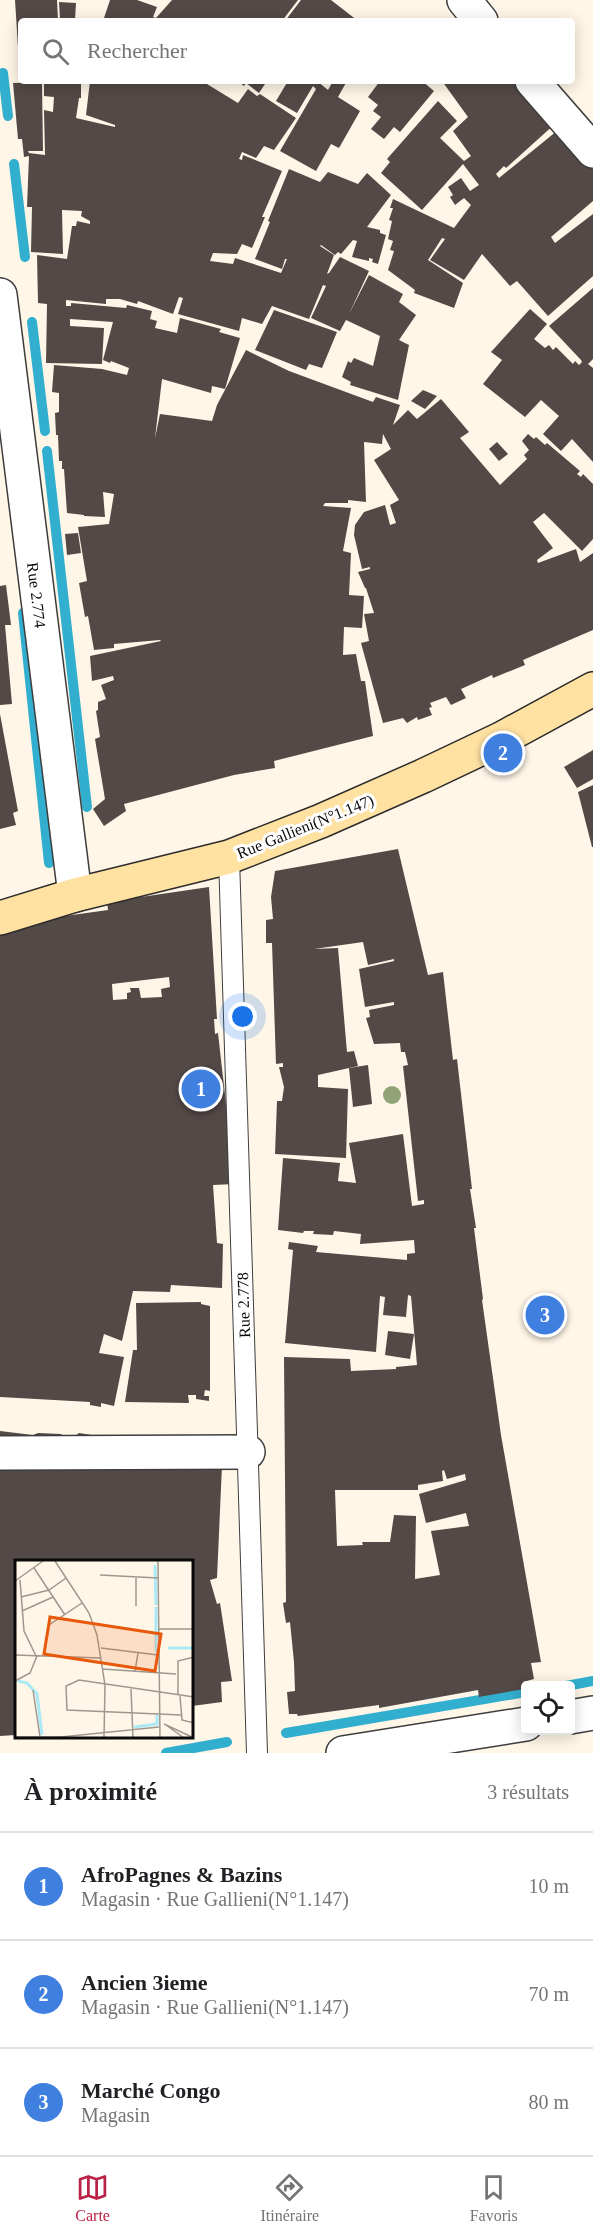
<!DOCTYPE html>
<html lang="fr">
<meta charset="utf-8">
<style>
body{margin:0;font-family:"Times New Roman",serif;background:#f6f6f6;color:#202124}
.controls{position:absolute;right:18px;bottom:18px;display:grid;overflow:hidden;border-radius:6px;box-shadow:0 3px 15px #0003}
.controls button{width:54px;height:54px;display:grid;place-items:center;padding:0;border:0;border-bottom:2px solid #e0e0e0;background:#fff;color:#202124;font:30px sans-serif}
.you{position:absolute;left:243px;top:1017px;width:21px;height:21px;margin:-15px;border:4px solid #fff;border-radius:50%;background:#1a73e8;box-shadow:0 0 0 9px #1a73e833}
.badge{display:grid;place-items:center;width:39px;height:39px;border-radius:50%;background:#bb2247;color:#fff;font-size:20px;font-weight:700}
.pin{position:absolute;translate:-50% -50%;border:3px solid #fff;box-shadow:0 2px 6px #0006}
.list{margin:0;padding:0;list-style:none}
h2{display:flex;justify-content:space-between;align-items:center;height:78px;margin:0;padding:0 24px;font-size:26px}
h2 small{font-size:20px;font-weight:400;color:#757577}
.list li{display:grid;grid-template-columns:39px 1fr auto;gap:18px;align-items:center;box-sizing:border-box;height:108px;padding:0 24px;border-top:2px solid #e0e0e0}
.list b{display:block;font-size:22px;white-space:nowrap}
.list p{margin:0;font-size:20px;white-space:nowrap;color:#757577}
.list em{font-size:20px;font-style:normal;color:#757577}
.icon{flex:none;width:33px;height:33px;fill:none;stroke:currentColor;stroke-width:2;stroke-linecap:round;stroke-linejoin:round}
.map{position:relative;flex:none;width:593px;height:1753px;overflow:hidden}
.search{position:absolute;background:#fff;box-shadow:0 3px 15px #0003;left:18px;right:18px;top:18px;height:66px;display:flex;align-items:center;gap:15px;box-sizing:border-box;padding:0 21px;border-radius:6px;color:#757577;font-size:22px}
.sheet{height:402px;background:#fff}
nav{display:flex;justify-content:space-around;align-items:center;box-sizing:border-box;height:84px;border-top:2px solid #e0e0e0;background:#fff;font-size:16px;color:#757577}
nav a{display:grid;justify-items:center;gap:3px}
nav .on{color:#bb2247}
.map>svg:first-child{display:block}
</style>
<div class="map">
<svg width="593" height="1753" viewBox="0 0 593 1753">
<rect width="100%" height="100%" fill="#fff6e7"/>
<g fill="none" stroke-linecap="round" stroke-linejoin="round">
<g stroke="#32afce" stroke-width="10">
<path d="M 3,73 L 8,116"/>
<path d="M 14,164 L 25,257"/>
<path d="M 32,322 L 45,431"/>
<path d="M 47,451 L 87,807"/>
<path d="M 23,613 L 49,863"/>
<path d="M 566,1686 L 593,1681"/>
<path d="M 286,1733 L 526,1692"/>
<path d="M 166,1753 L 227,1742"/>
</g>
</g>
<g fill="#534947" fill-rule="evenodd">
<path d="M 15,0 L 57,0 L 58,21 L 21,21 L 21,63 L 19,63 Z"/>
<path d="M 110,0 L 137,0 L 157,7 L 153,17 L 156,18 L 172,0 L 298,0 L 282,21 L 103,21 Z"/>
<path d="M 301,0 L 331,0 L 358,21 L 285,21 Z"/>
<path d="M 59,2 L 76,3 L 75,20 L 60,19 Z"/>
<path d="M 44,81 L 81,81 L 81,98 L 79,98 L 76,118 L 115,127 L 115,125 L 86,115 L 90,81 L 139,83 L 202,81 L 238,103 L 248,89 L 257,96 L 260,94 L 296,118 L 274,150 L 264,146 L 256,158 L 242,152 L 239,159 L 242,160 L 243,155 L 282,171 L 262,217 L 265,217 L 252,248 L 242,244 L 237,254 L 213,253 L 210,261 L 233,264 L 235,258 L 281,273 L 287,259 L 285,259 L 282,269 L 255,259 L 270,222 L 268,221 L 289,169 L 320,182 L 328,172 L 358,184 L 367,173 L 391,195 L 367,227 L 380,230 L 380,233 L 386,235 L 378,264 L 372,262 L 373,259 L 369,258 L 369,261 L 352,257 L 357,241 L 353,240 L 341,254 L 338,252 L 335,255 L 321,245 L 320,246 L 334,255 L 327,274 L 329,273 L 340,257 L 369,271 L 349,314 L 369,275 L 403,294 L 399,302 L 416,315 L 399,340 L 409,345 L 398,400 L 350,385 L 351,382 L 342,377 L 348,361 L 351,363 L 354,358 L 373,366 L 380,336 L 346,320 L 340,331 L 311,318 L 326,286 L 323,285 L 309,319 L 272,306 L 262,324 L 242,318 L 239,331 L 178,314 L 183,298 L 179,297 L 173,314 L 138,301 L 137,304 L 120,299 L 106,299 L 106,304 L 66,300 L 66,306 L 71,306 L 71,303 L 126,308 L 127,305 L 152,311 L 150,319 L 157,321 L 155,328 L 177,333 L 180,318 L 221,329 L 219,332 L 240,338 L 225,389 L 212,386 L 211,393 L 162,379 L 155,438 L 160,414 L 212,421 L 217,405 L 246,350 L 289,371 L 373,402 L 376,397 L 400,405 L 393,425 L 408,410 L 417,419 L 441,399 L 469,432 L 460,438 L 500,485 L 527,459 L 524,455 L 529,450 L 522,441 L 528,434 L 534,439 L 536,437 L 545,445 L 547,443 L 580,471 L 577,474 L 581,477 L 583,474 L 593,484 L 593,539 L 582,551 L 544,513 L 533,522 L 553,548 L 537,560 L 538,563 L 576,549 L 580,562 L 593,553 L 593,630 L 523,660 L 525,665 L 493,678 L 492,675 L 461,689 L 466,698 L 451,705 L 446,697 L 430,703 L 432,707 L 429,708 L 432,715 L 418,720 L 417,717 L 407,723 L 403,718 L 383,723 L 361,643 L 369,641 L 364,614 L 374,613 L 366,588 L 365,588 L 358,572 L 370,569 L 370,567 L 362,569 L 354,535 L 355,525 L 364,512 L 385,505 L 390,525 L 396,523 L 390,505 L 399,500 L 374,460 L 391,449 L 383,434 L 382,444 L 364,442 L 366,502 L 348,500 L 348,503 L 325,503 L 323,506 L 351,508 L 343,551 L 351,553 L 349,595 L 364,596 L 362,628 L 344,627 L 343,655 L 356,654 L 361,681 L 365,681 L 373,736 L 274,761 L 275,768 L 234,775 L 124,804 L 126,811 L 104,826 L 93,809 L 105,799 L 95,739 L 100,737 L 96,711 L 98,710 L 98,702 L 106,699 L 101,685 L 114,680 L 113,676 L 92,681 L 90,656 L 161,641 L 160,640 L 114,644 L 114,648 L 94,650 L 88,616 L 85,617 L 79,583 L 87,581 L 78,527 L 109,524 L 114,494 L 103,492 L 105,517 L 84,516 L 84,515 L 67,513 L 64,469 L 62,469 L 62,461 L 59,461 L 58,435 L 56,435 L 55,413 L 59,412 L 59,393 L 52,392 L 54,365 L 102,369 L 127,375 L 129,368 L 111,361 L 110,363 L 103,360 L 113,322 L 70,319 L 70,326 L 104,328 L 102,364 L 46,363 L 47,304 L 38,303 L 37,255 L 67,259 L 72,226 L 76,226 L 77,221 L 90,224 L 90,221 L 81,216 L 82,211 L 62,210 L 63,254 L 31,252 L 32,207 L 27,207 L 29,156 L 24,157 L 22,139 L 18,139 L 13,83 L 42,82 L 43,151 L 28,151 L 29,153 L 45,155 L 44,110 L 53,112 L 54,97 L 44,96 Z"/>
<path d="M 238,81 L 267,81 L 259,93 L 246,83 L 244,86 Z"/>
<path d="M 288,81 L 317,81 L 328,90 L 333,81 L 347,81 L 338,97 L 360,111 L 339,148 L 331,144 L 316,171 L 280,151 L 316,89 L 313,86 L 297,113 L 276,101 Z"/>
<path d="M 380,81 L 422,81 L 434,91 L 400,132 L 394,127 L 384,139 L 371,129 L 381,117 L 373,111 L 378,105 L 368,97 Z"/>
<path d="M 442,81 L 520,81 L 556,123 L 506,168 L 504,166 L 496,174 L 499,178 L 563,126 L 593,160 L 593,201 L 551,237 L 555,243 L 593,214 L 593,276 L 548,316 L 517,281 L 510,286 L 482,254 L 464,280 L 430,260 L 445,239 L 442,238 L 428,260 L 463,283 L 454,308 L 414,293 L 415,290 L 388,270 L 394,251 L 390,250 L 393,241 L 388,239 L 392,221 L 389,220 L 393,208 L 390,208 L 393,199 L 454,228 L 471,205 L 464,198 L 455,205 L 450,197 L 453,195 L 448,187 L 461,178 L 470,191 L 479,185 L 463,164 L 422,210 L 381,173 L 390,162 L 387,159 L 438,101 L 457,121 L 440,138 L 464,161 L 471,156 L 453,131 L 468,117 Z"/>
<path d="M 593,288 L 593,359 L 588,364 L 593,368 L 593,462 L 572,439 L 561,451 L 543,434 L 559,416 L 541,400 L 525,417 L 483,384 L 502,360 L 491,352 L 530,309 L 547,324 L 534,339 L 545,348 L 549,345 L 553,350 L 556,347 L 573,364 L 575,361 L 579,365 L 582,362 L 581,360 L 549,326 Z"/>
<path d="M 274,310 L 337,332 L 322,368 L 309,364 L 306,370 L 255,350 Z"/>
<path d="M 423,390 L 437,396 L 425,409 L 411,401 Z"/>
<path d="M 497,442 L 508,454 L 499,461 L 489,449 Z"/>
<path d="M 78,533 L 81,553 L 67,555 L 65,534 Z"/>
<path d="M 6,585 L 11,625 L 5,625 L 12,704 L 0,705 L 0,586 Z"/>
<path d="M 0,714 L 18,811 L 13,813 L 16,825 L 0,829 Z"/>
<path d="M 593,750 L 593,779 L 577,788 L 564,767 Z"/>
<path d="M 593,785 L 593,847 L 592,847 L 578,792 Z"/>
<path d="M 398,849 L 428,975 L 443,972 L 453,1060 L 457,1059 L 472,1189 L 470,1189 L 476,1228 L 474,1228 L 483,1299 L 482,1300 L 501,1435 L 541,1662 L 531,1663 L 534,1679 L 523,1682 L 524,1689 L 479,1697 L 478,1690 L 379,1708 L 379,1705 L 298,1716 L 297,1714 L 289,1714 L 287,1692 L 295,1691 L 294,1662 L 290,1622 L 286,1623 L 283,1603 L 286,1602 L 284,1357 L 350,1359 L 351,1371 L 396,1369 L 396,1367 L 417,1365 L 411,1296 L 408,1295 L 406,1317 L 383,1315 L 385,1297 L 380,1296 L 376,1352 L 285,1343 L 293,1250 L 288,1249 L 289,1242 L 318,1246 L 316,1252 L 407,1260 L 407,1254 L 415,1253 L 414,1240 L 360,1244 L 361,1234 L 334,1231 L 333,1235 L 313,1234 L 314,1231 L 304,1231 L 303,1233 L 278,1230 L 283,1158 L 340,1163 L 338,1181 L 356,1183 L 349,1143 L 403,1134 L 412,1206 L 424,1204 L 424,1200 L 418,1201 L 403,1066 L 408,1065 L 405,1052 L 401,1052 L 400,1043 L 374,1044 L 366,1018 L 370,1017 L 369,1010 L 394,1005 L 394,1002 L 365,1007 L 359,969 L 394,961 L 394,959 L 368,965 L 363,942 L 314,949 L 338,948 L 347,1052 L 354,1051 L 358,1066 L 318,1075 L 318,1087 L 348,1089 L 346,1158 L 275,1154 L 277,1101 L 282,1101 L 284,1087 L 279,1067 L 283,1067 L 283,1063 L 276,1064 L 272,943 L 266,943 L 266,920 L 273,919 L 271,897 L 275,871 ZM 444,1470 L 447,1479 L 465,1474 L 466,1480 L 419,1494 L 426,1523 L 466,1513 L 469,1526 L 431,1531 L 440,1575 L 415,1579 L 416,1516 L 394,1515 L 390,1542 L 362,1542 L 363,1545 L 337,1546 L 335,1490 L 418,1490 L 418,1485 L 443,1481 L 442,1471 Z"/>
<path d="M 209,887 L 217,1019 L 214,1019 L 215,1034 L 218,1033 L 235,1184 L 213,1185 L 217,1243 L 223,1244 L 222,1288 L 171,1285 L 170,1292 L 133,1291 L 122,1341 L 104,1334 L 99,1353 L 124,1357 L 114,1406 L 101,1403 L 101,1407 L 90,1405 L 90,1402 L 0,1397 L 0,925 L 108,910 L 107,902 ZM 169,977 L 170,987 L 161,989 L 162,997 L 141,998 L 139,988 L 130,988 L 131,992 L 127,993 L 127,999 L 113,1000 L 112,984 Z"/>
<path d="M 368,1065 L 372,1104 L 353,1107 L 349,1068 Z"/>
<path d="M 201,1302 L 201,1304 L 210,1306 L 210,1391 L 205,1390 L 204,1396 L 209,1396 L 209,1401 L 196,1399 L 196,1395 L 188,1395 L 189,1403 L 125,1402 L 133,1350 L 137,1350 L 136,1303 Z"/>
<path d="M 388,1331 L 414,1334 L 410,1359 L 385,1355 Z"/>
<path d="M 0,1431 L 33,1435 L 38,1433 L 61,1434 L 63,1436 L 75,1436 L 79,1433 L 136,1442 L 223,1443 L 217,1578 L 210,1580 L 217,1604 L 220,1603 L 232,1681 L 221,1682 L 222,1702 L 192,1706 L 192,1561 L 16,1561 L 16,1735 L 0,1736 Z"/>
</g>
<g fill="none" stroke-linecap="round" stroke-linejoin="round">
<defs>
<path id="service" d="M 229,857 L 257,1753"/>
<g id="minor">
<path d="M 464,0 L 481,21"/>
<path d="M 532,81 L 593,151"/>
<path d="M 0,295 L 75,895"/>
<path d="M 0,1453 L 248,1452"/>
</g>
<g id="tertiary">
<path d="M 570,1717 L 593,1713"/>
<path d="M 343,1753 L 526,1724"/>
</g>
<path id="secondary" d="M 0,918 L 75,895 L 229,857 L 321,821 L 423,776 L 501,739 L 593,689"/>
</defs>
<use href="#service" stroke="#3d3d3d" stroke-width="22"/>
<use href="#minor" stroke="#3d3d3d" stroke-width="36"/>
<use href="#tertiary" stroke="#3d3d3d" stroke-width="36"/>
<use href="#secondary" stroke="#2c2c2c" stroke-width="36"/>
<use href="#service" stroke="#fff" stroke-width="20"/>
<use href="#minor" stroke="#fff" stroke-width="33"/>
<use href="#tertiary" stroke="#fff" stroke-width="33"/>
<use href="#secondary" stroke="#ffe2a2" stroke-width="33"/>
</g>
<circle fill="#92a477" cx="392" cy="1095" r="9"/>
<g text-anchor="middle" stroke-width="6" stroke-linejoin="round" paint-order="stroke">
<g font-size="16" fill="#0a0a0a" stroke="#fff">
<text transform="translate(37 595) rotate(83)" y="6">Rue 2.774</text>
<text transform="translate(305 826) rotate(-22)" y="6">Rue Gallieni(N°1.147)</text>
<text transform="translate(243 1305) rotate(-92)" y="6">Rue 2.778</text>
</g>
</g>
<g transform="translate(15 1560)">
<rect width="178" height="178" fill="#fff6e7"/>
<path fill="none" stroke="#ace9f7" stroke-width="3" d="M 140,5 L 141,45M 141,47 L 141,92M 153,88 L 179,88M 3,121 L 12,123 L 22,134 L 27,175M 119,167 L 142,164 L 142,155"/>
<path fill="none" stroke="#9d988f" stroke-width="1.5" d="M 40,1 L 74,53 L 82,75 L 90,125 L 89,178M 143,1 L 145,178M 19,8 L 50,55M 85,15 L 143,18M 121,18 L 121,46M 5,20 L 9,71 L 21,96M 0,21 L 28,1M 6,37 L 34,30 L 51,18M 7,51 L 38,37M 34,65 L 67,43M 143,69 L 179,69M 86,88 L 143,95M 0,95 L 86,98M 88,109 L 161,114M 120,111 L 123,93M 0,121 L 15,113 L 22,96M 116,129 L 118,178M 18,130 L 25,177M 163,135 L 163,101 L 179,97M 165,136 L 167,160 L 179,163M 166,155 L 52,150 L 51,126 L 64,120 L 179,137M 149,164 L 179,178M 151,165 L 169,178M 0,177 L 46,177 L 144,167"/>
<path fill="#e8590c" fill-opacity="0.15" stroke="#e8590c" stroke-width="3" d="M 35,57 L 146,74 L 140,111 L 29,94 Z"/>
<rect width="178" height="178" fill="none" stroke="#0a0a0a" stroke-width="3"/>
</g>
</svg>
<div class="controls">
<button><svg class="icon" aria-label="locate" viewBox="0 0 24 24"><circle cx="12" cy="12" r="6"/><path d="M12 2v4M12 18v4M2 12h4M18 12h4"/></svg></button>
</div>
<div class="you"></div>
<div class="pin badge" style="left:201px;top:1089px;background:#3f7fe0">1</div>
<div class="pin badge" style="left:503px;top:753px;background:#3f7fe0">2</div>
<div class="pin badge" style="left:545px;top:1315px;background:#3f7fe0">3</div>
<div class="search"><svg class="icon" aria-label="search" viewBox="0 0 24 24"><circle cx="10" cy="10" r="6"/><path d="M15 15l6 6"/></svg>Rechercher</div>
</div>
<section class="sheet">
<h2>À proximité<small>3 résultats</small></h2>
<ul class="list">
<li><span class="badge" style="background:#3f7fe0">1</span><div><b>AfroPagnes &amp; Bazins</b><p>Magasin · Rue Gallieni(N°1.147)</p></div><em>10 m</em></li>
<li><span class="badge" style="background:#3f7fe0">2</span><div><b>Ancien 3ieme</b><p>Magasin · Rue Gallieni(N°1.147)</p></div><em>70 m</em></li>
<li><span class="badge" style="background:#3f7fe0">3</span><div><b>Marché Congo</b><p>Magasin</p></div><em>80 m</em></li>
</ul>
</section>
<nav>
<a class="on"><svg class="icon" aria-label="map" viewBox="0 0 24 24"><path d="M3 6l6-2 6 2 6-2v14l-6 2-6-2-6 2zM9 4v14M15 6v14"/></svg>Carte</a>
<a><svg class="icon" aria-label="directions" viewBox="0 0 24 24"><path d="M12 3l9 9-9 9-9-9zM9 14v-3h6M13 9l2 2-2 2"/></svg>Itinéraire</a>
<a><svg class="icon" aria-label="saved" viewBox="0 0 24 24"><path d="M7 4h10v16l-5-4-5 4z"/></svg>Favoris</a>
</nav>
